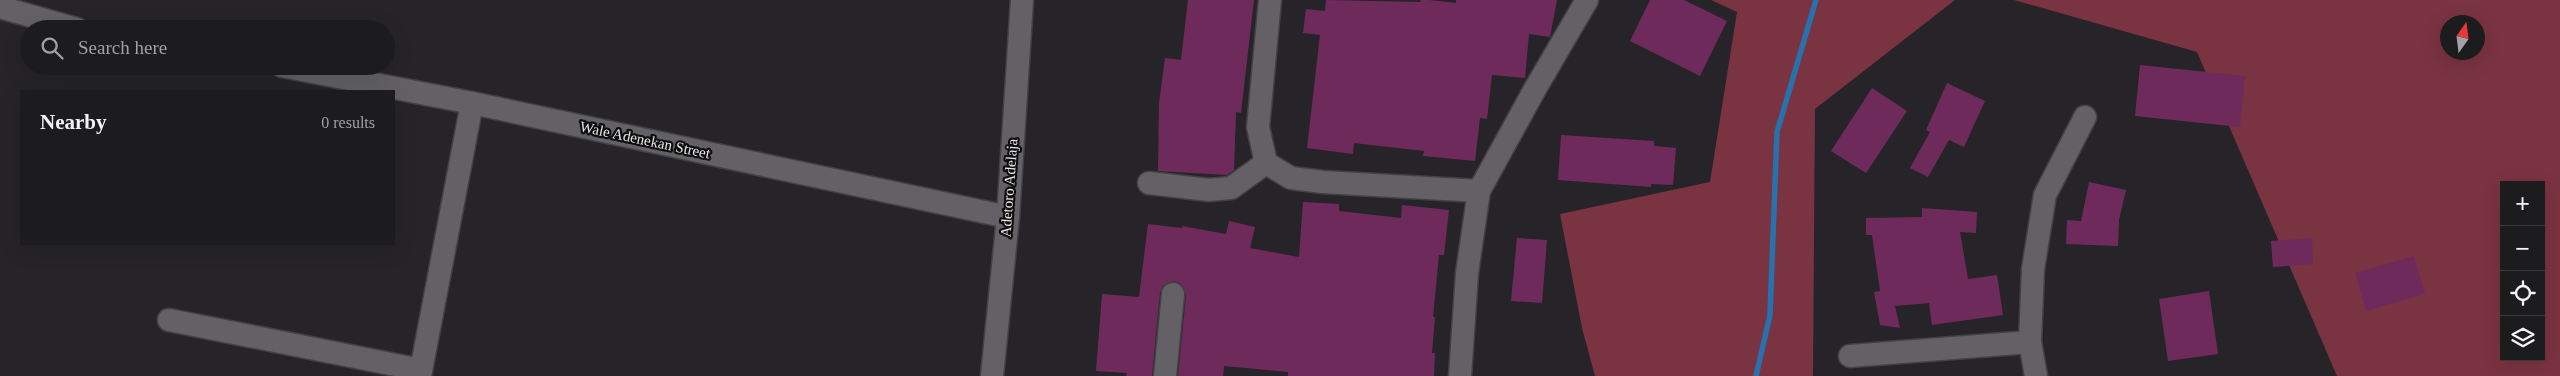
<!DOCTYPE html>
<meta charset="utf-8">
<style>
body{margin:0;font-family:Georgia,serif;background:#252427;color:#f1f3f6}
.controls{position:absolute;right:15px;bottom:15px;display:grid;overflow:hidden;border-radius:0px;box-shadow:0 5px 20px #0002}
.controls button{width:45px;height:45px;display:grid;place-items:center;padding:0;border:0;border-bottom:1px solid #3a393c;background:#1c1b1e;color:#f1f3f6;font:25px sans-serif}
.compass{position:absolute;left:2440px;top:15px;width:45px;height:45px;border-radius:50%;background:#1c1b1e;box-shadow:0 5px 20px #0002;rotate:14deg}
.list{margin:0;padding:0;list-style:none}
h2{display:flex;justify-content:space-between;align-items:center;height:65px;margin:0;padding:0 20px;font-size:21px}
h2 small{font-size:16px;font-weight:400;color:#a0a1a4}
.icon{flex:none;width:28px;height:28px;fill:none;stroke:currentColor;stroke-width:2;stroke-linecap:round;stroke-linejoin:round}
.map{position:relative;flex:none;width:2560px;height:376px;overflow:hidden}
.search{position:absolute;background:#1c1b1e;box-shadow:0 5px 20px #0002;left:20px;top:20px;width:375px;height:55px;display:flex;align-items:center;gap:12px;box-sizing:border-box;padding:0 18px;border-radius:28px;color:#a0a1a4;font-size:19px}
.panel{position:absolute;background:#1c1b1e;box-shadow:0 5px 20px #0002;left:20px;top:90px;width:375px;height:155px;border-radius:0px}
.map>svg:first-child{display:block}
</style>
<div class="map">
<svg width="2560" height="376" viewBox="0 0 2560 376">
<rect width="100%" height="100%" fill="#262428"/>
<g fill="#7a3341" fill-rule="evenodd">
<path d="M 1711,0 L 1955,0 L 1815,109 L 1813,376 L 1595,376 L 1582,328 L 1560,214 L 1710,182 L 1737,12 Z"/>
<path d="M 2014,0 L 2560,0 L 2560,376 L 2337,376 L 2197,52 ZM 2448,22 L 2478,22 L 2478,52 L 2448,52 ZM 2504,185 L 2541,185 L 2541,357 L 2504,357 Z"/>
</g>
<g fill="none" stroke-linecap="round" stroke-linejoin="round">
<path stroke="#2772ac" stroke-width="5.5" d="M 1756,376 L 1770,315 L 1777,132 L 1816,0"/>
</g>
<g fill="#6f2a5c">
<path d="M 1188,0 L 1254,0 L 1241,113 L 1236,112 L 1234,170 L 1227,175 L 1158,171 L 1159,103 L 1165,58 L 1181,60 Z"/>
<path d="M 1326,0 L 1420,2 L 1421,0 L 1429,0 L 1456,3 L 1456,0 L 1557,0 L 1550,37 L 1529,34 L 1525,78 L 1492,75 L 1487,119 L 1480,118 L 1475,161 L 1423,156 L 1424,151 L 1354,143 L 1353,154 L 1307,148 L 1320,35 L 1303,33 L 1306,9 L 1325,11 Z"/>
<path d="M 1650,0 L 1684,0 L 1727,21 L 1700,76 L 1630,41 Z"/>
<path d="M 2140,65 L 2245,76 L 2240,127 L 2135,116 Z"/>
<path d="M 1947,83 L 1985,101 L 1964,147 L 1949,140 L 1928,177 L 1910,168 L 1930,132 L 1926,130 Z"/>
<path d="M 1872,88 L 1907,111 L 1866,173 L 1831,151 Z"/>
<path d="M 1561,135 L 1654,141 L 1654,146 L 1676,148 L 1673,185 L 1651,184 L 1651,187 L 1558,180 Z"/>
<path d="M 2089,182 L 2126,190 L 2119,220 L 2118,246 L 2066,244 L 2067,220 L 2081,221 Z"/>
<path d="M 1303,202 L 1339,204 L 1339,211 L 1401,218 L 1402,205 L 1449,210 L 1444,255 L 1439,255 L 1433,317 L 1435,317 L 1432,353 L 1435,353 L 1434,376 L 1288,376 L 1288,372 L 1224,366 L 1223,376 L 1178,376 L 1186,295 L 1181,284 L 1174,281 L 1163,286 L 1160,293 L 1152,376 L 1126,376 L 1127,373 L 1096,371 L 1102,294 L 1139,297 L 1148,224 L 1182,228 L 1182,226 L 1226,234 L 1229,221 L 1255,227 L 1250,248 L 1299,257 Z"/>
<path d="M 1922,208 L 1977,212 L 1976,233 L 1960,232 L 1968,279 L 1997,275 L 2003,315 L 1932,325 L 1929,303 L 1895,306 L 1900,328 L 1880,325 L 1874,292 L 1880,291 L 1872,235 L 1866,235 L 1866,218 L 1922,217 Z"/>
<path d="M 1517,238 L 1547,240 L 1542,303 L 1511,301 Z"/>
<path d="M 2312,238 L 2313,264 L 2273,267 L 2271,241 Z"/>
<path d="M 2414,256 L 2425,294 L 2366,311 L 2355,273 Z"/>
<path d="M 2209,291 L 2218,354 L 2168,361 L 2159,299 Z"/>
</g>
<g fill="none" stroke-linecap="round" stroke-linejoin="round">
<defs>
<g id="street">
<path d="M 1270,0 L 1258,127 L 1266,163 L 1291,178 L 1323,182 L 1479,191"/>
<path d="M 3,8 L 77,29"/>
<path d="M 282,66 L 472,103 L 1008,217"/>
<path d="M 1149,183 L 1209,190 L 1231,188 L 1266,163"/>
<path d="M 169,320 L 421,370"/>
<path d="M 1850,356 L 2030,342"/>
<path d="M 420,376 L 472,103"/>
<path d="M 992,376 L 1008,217 L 1022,0"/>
<path d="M 1165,376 L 1173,294"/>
<path d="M 1460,376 L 1467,273 L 1479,191 L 1535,89 L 1587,0"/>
<path d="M 2036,376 L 2030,342 L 2033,269 L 2045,195 L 2085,117"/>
</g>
</defs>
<use href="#street" stroke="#434144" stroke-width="25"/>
<use href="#street" stroke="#636166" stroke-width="22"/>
</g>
<g text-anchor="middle" stroke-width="4.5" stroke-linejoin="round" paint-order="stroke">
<g font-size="15" fill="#e6e5e7" stroke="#0e0e0f">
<text transform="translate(645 140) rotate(12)" y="5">Wale Adenekan Street</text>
<text transform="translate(1009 188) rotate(-86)" y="5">Adetoro Adelaja</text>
</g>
</g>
</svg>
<div class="controls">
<button>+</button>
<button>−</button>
<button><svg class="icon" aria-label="locate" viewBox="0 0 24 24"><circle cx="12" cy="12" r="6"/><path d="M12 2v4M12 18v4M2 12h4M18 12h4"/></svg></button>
<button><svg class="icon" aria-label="layers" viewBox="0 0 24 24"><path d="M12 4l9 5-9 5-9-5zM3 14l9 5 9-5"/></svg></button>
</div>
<svg class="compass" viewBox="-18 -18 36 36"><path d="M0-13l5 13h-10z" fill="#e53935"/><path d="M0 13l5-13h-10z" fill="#a0a1a4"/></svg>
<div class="search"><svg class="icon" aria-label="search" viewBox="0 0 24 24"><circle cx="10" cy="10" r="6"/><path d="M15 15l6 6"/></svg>Search here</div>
<section class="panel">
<h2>Nearby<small>0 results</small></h2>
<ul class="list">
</ul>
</section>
</div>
